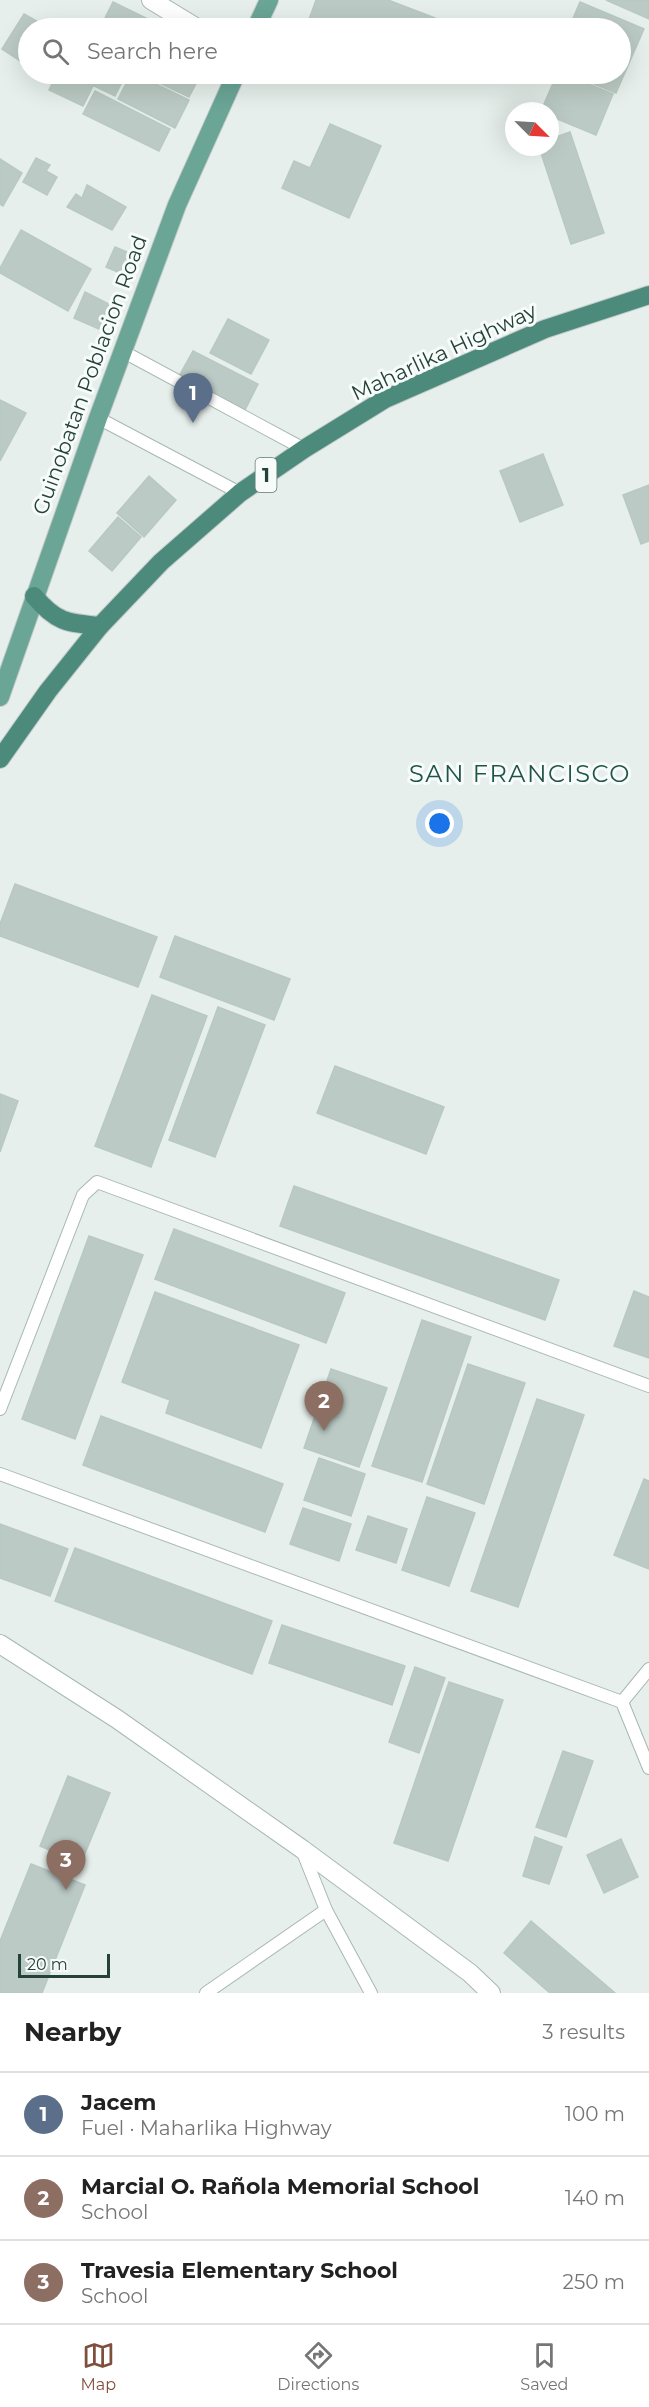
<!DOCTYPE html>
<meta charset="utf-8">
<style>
body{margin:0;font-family:Montserrat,sans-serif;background:#f2f2f2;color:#222}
.compass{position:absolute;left:505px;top:102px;width:54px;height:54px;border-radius:50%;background:#fff;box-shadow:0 6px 24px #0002;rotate:114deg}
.scale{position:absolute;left:18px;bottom:15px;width:92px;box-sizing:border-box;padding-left:6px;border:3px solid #24423a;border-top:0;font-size:16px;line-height:21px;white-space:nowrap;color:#24423a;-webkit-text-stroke:4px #f7fbf9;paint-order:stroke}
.you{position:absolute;left:440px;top:824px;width:21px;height:21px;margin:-15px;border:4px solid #fff;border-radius:50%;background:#1a73e8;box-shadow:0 0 0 9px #1a73e833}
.badge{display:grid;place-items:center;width:39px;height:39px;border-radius:50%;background:#804e3d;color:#fff;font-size:20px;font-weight:700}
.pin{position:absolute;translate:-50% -50px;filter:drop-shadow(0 2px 3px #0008)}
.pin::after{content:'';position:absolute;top:32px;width:21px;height:18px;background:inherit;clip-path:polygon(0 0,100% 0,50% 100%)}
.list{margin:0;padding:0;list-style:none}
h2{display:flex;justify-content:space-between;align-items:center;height:78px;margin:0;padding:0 24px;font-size:26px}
h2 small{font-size:20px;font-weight:400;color:#767676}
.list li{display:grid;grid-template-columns:39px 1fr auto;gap:18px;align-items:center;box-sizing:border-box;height:84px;padding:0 24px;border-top:2px solid #e0e0e0}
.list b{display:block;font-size:22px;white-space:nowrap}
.list p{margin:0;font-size:20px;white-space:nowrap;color:#767676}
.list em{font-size:20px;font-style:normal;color:#767676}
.icon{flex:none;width:33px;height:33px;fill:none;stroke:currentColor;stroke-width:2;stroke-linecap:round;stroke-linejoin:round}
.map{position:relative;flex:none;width:649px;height:1993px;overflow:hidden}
.search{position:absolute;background:#fff;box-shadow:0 6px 24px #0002;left:18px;right:18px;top:18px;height:66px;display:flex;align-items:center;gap:15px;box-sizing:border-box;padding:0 21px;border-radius:33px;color:#767676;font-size:22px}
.sheet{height:330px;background:#fff}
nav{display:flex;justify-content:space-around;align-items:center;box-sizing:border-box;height:84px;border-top:2px solid #e0e0e0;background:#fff;font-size:16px;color:#767676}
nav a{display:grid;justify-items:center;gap:3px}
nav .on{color:#804e3d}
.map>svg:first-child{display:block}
</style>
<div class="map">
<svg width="649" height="1993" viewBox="0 0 649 1993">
<rect width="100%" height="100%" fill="#e6efeb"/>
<g fill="#bbcac4" stroke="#b8c9c2" stroke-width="1.5">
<path d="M 316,0 L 388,0 L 435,18 L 431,28 L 306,28 Z"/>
<path d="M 606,0 L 649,0 L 649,19 Z"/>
<path d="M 113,2 L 146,18 L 140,28 L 100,28 Z"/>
<path d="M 580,2 L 644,29 L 616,93 L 570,74 L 620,74 L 620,28 L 569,28 Z"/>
<path d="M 24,14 L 49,28 L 28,28 L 28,66 L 2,49 Z"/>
<path d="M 149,21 L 165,28 L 146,28 Z"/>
<path d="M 57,74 L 99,74 L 83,106 L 49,90 Z"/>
<path d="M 100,74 L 126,74 L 115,96 L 94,86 Z"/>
<path d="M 131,74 L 136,74 L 189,100 L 175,128 L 118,99 Z"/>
<path d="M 158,74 L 201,74 L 189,97 L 155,81 Z"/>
<path d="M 557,74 L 564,74 L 613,94 L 596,135 L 550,116 L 550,111 L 541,111 Z"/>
<path d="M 95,91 L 170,129 L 159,151 L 83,114 Z"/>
<path d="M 330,124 L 381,146 L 349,218 L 282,188 L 294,161 L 310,168 Z"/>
<path d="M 570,132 L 604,233 L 571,244 L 539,147 L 550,147 L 550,139 Z"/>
<path d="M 36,158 L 50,165 L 46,171 L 57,177 L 47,195 L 23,182 Z"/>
<path d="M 0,159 L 22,173 L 3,206 L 0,204 Z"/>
<path d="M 87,185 L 126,207 L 112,230 L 67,207 L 76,194 L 82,198 Z"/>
<path d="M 21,230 L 91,269 L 68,311 L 0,273 L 0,268 Z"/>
<path d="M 115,247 L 134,255 L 125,275 L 106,267 Z"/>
<path d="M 85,292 L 109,304 L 99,329 L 74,318 Z"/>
<path d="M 228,319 L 269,340 L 251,374 L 210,353 Z"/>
<path d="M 193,351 L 258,384 L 244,412 L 178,378 Z"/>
<path d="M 0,400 L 26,413 L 0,461 Z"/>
<path d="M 543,454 L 563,505 L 520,522 L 500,471 Z"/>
<path d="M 149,476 L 176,500 L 144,537 L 117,513 Z"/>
<path d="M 649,485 L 649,541 L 641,544 L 623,495 Z"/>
<path d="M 118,517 L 141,537 L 112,571 L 89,551 Z"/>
<path d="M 15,884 L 157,937 L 138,987 L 0,936 L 0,924 Z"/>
<path d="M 175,936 L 290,979 L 274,1020 L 160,977 Z"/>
<path d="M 152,995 L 207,1016 L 151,1167 L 95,1146 Z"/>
<path d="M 218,1007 L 265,1025 L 215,1157 L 169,1140 Z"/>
<path d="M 335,1066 L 444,1107 L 426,1154 L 317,1113 Z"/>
<path d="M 0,1094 L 18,1101 L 0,1152 Z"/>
<path d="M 294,1186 L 559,1280 L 545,1320 L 280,1226 Z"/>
<path d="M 174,1229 L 345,1293 L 326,1343 L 155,1279 Z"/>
<path d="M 89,1236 L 143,1255 L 75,1439 L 22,1419 Z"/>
<path d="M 634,1291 L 649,1297 L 649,1358 L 614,1346 Z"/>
<path d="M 155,1292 L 299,1345 L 261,1448 L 166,1413 L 170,1400 L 122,1382 Z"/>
<path d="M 422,1320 L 471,1337 L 422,1482 L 372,1466 Z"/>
<path d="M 468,1364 L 525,1383 L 484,1504 L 427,1484 Z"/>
<path d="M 331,1369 L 387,1388 L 359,1467 L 304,1448 Z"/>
<path d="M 537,1399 L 584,1415 L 518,1607 L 471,1591 Z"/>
<path d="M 101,1416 L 283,1484 L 265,1532 L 83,1465 Z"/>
<path d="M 319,1458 L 365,1474 L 351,1516 L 304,1500 Z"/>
<path d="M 644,1479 L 649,1481 L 649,1569 L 614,1555 Z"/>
<path d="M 427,1497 L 475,1513 L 449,1586 L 402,1570 Z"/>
<path d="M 303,1508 L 351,1524 L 339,1561 L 290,1544 Z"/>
<path d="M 368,1516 L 407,1529 L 396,1563 L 356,1550 Z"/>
<path d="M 0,1524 L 68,1549 L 50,1596 L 0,1578 Z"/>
<path d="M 75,1548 L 272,1621 L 252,1674 L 55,1601 Z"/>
<path d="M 282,1625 L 405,1666 L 392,1705 L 269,1663 Z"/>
<path d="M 415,1667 L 445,1678 L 419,1753 L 389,1742 Z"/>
<path d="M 449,1682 L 503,1700 L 448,1861 L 394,1843 Z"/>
<path d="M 563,1751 L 593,1761 L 566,1837 L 536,1827 Z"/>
<path d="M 68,1776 L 110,1793 L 81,1863 L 40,1846 Z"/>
<path d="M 535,1837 L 562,1847 L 549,1884 L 523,1876 Z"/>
<path d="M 621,1839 L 638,1877 L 604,1893 L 587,1855 Z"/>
<path d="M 31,1864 L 85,1885 L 42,1993 L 0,1993 L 0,1941 Z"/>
<path d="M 531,1921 L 615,1993 L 550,1993 L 504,1953 Z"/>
</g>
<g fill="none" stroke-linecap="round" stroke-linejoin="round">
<defs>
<g id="service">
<path d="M 122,351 L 304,449"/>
<path d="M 98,418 L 240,493"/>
<path d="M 0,1409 L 83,1195 L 97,1182 L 649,1386"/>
<path d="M 0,1474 L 622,1702 L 649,1768"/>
<path d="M 622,1702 L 649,1669"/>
<path d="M 326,1910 L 371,1993"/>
<path d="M 206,1993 L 326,1910 L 302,1850"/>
</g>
<g id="minor">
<path d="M 151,0 L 197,28"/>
<path d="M 0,1644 L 117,1719 L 302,1849 L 470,1973 L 491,1993"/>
</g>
<g id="primary">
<path d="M 256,28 L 269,0"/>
<path d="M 0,697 L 98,418 L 177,205 L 236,74"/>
</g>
<g id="trunk">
<path d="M 34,596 C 56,622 66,623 100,626"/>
<path d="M 0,759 L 48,691 L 100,626 L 161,562 L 240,493 L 304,449 L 385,399 L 545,329 L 649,295"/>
</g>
</defs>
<use href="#service" stroke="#a8b8b2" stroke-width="14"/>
<use href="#minor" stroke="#a8b8b2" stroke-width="20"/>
<use href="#primary" stroke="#c2cac8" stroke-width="20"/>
<use href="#trunk" stroke="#c2cac8" stroke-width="20"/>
<use href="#service" stroke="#fff" stroke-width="12"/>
<use href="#minor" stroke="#fff" stroke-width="18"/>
<use href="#primary" stroke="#6aa596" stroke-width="18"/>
<use href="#trunk" stroke="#4c8a7c" stroke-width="18"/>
</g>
<g text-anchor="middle" stroke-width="6" stroke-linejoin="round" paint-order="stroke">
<rect fill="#f7fbf9" stroke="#637a73" stroke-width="1.5" x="255.5" y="458" width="21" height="34" rx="4.5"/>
<g font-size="20" font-weight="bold" fill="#24423a">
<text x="266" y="482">1</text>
</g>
<g font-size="21" fill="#24423a" stroke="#f7fbf9">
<text transform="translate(444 352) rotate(-25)" y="7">Maharlika Highway</text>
<text transform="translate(90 375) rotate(-70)" y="7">Guinobatan Poblacion Road</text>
</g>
<g font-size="24" letter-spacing="1.5" fill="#1f5548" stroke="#f7fbf9">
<text x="520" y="782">SAN FRANCISCO</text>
</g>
</g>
</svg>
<svg class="compass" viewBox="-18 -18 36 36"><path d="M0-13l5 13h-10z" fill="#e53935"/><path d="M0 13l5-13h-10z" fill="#767676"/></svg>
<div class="scale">20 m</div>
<div class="you"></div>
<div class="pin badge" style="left:193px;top:423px;background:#5c6f8a">1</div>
<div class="pin badge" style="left:324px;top:1431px;background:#8d6e63">2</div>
<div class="pin badge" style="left:66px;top:1890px;background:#8d6e63">3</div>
<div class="search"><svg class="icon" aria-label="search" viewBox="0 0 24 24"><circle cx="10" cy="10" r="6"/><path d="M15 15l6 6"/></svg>Search here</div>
</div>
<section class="sheet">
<h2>Nearby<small>3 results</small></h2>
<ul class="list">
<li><span class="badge" style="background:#5c6f8a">1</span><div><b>Jacem</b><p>Fuel · Maharlika Highway</p></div><em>100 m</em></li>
<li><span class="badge" style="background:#8d6e63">2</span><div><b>Marcial O. Rañola Memorial School</b><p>School</p></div><em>140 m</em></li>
<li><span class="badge" style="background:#8d6e63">3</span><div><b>Travesia Elementary School</b><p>School</p></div><em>250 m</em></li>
</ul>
</section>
<nav>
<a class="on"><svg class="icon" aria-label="map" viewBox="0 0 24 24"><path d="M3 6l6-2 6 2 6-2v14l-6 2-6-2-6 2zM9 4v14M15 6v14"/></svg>Map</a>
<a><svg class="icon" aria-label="directions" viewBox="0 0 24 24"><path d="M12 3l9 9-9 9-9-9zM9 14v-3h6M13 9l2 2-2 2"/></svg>Directions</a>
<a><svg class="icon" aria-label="saved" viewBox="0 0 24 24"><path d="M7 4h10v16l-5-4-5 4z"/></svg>Saved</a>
</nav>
